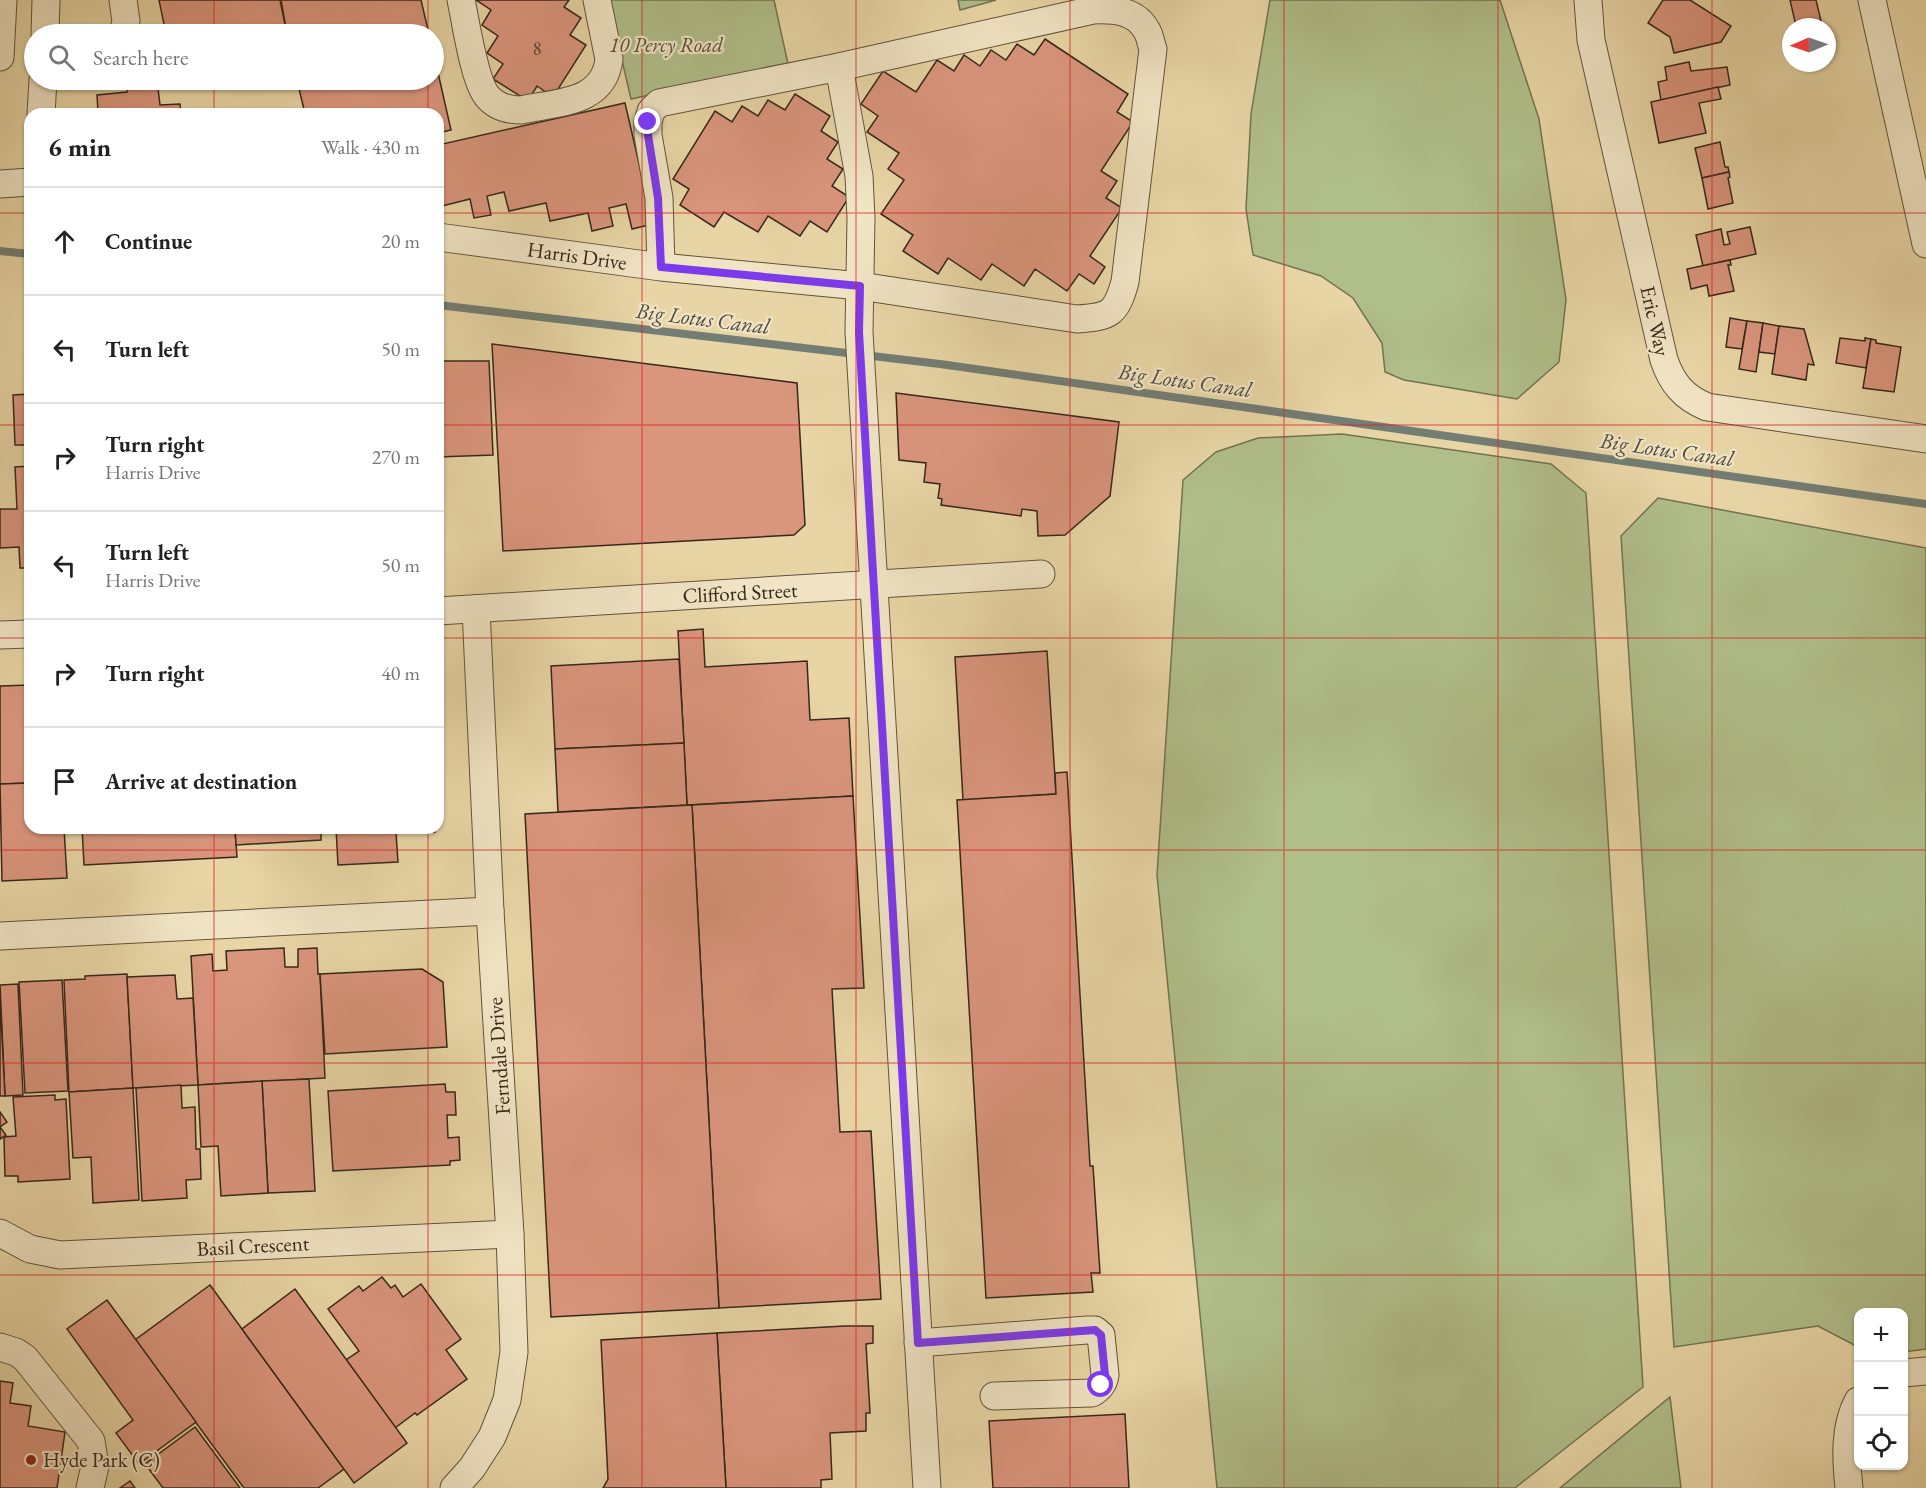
<!DOCTYPE html>
<meta charset="utf-8">
<style>
body{margin:0;font-family:"EB Garamond",serif;background:#f2f2f2;color:#222}
.controls{position:absolute;right:18px;bottom:18px;display:grid;overflow:hidden;border-radius:12px;box-shadow:0 2px 4px #0004}
.controls button{width:54px;height:54px;display:grid;place-items:center;padding:0;border:0;border-bottom:2px solid #e0e0e0;background:#fff;color:#222;font:30px sans-serif}
.compass{position:absolute;left:1782px;top:18px;width:54px;height:54px;border-radius:50%;background:#fff;box-shadow:0 2px 4px #0004;rotate:268deg}
.stop{position:absolute;width:18px;height:18px;margin:-14px;border:4px solid #7c3aed;border-radius:50%;background:#fff}
.stop.end{background:#7c3aed;border-color:#fff;box-shadow:0 2px 6px #0008}
.list{margin:0;padding:0;list-style:none}
h2{display:flex;justify-content:space-between;align-items:center;height:78px;margin:0;padding:0 24px;font-size:26px}
h2 small{font-size:20px;font-weight:400;color:#767676}
.list li{display:grid;grid-template-columns:39px 1fr auto;gap:18px;align-items:center;box-sizing:border-box;height:108px;padding:0 24px;border-top:2px solid #e0e0e0}
.list b{display:block;font-size:22px;white-space:nowrap}
.list p{margin:0;font-size:20px;white-space:nowrap;color:#767676}
.list em{font-size:20px;font-style:normal;color:#767676}
.icon{flex:none;width:33px;height:33px;fill:none;stroke:currentColor;stroke-width:2;stroke-linecap:round;stroke-linejoin:round}
.map{position:relative;flex:none;width:1926px;height:1488px;overflow:hidden}
.search{position:absolute;background:#fff;box-shadow:0 2px 4px #0004;left:24px;top:24px;width:420px;height:66px;display:flex;align-items:center;gap:15px;box-sizing:border-box;padding:0 21px;border-radius:33px;color:#767676;font-size:22px}
.panel{position:absolute;background:#fff;box-shadow:0 2px 4px #0004;left:24px;top:108px;width:420px;height:726px;border-radius:18px}
.map>svg:first-child{display:block}
</style>
<div class="map">
<svg width="1926" height="1488" viewBox="0 0 1926 1488">
<rect width="100%" height="100%" fill="#e8d5a5"/>
<filter id="stains"><feTurbulence type="fractalNoise" baseFrequency=".00333" numOctaves="4"/><feColorMatrix values="0 0 0 0 .2 0 0 0 0 .09 0 0 0 0 .02 0 0 0 .5 -.17"/></filter>
<radialGradient id="worn" r=".72"><stop offset=".6" stop-color="#630" stop-opacity="0"/><stop offset="1" stop-color="#630" stop-opacity=".3"/></radialGradient>
<g fill="#b0be8a" stroke="#737352" stroke-width="1.5">
<path d="M 608,0 L 774,0 L 788,64 L 631,99 Z"/>
<path d="M 958,0 L 996,0 L 960,10 Z"/>
<path d="M 1270,0 L 1500,0 L 1539,119 L 1566,300 L 1559,362 L 1517,399 L 1404,380 L 1385,372 L 1382,343 L 1353,298 L 1321,276 L 1253,255 L 1246,209 L 1251,114 Z"/>
<path d="M 1342,434 L 1551,464 L 1586,493 L 1643,1387 L 1515,1488 L 1217,1488 L 1157,875 L 1183,480 L 1216,452 L 1258,438 Z"/>
<path d="M 1658,498 L 1926,548 L 1926,1349 L 1904,1352 L 1904,1312 L 1858,1312 L 1858,1347 L 1818,1326 L 1674,1347 L 1621,536 Z"/>
<path d="M 1670,1397 L 1681,1488 L 1560,1488 Z"/>
</g>
<g fill="none" stroke-linecap="round" stroke-linejoin="round">
<g stroke="#737d74" stroke-width="8">
<path d="M 0,251 L 30,254"/>
<path d="M 438,305 L 940,364 L 1926,504"/>
</g>
</g>
<g fill="#da957d" stroke="#362819" stroke-width="1.5">
<path d="M 159,0 L 280,0 L 287,34 L 166,34 Z"/>
<path d="M 281,0 L 421,0 L 429,34 L 287,34 Z"/>
<path d="M 476,0 L 569,0 L 564,7 L 581,18 L 570,35 L 586,45 L 553,97 L 537,86 L 528,101 L 493,79 L 503,64 L 487,53 L 498,36 L 482,25 L 491,10 Z"/>
<path d="M 1663,0 L 1690,0 L 1731,26 L 1721,42 L 1674,53 L 1670,37 L 1648,23 Z"/>
<path d="M 1790,0 L 1816,0 L 1821,21 L 1796,26 Z"/>
<path d="M 1821,21 L 1822,27 L 1796,27 L 1796,26 Z"/>
<path d="M 1045,39 L 1128,94 L 1117,112 L 1133,122 L 1101,171 L 1117,181 L 1106,198 L 1122,208 L 1090,256 L 1105,267 L 1094,284 L 1079,274 L 1067,291 L 1035,269 L 1024,286 L 992,264 L 981,280 L 948,258 L 938,274 L 903,251 L 913,235 L 881,214 L 904,180 L 888,169 L 899,153 L 867,132 L 878,116 L 861,104 L 883,71 L 916,92 L 937,60 L 954,71 L 964,55 L 980,66 L 991,50 L 1006,60 L 1017,44 L 1034,55 Z"/>
<path d="M 434,55 L 451,130 L 438,133 L 438,114 L 305,114 L 297,80 L 434,80 Z"/>
<path d="M 1689,62 L 1691,71 L 1727,67 L 1730,85 L 1661,100 L 1658,82 L 1667,80 L 1665,67 Z"/>
<path d="M 157,80 L 160,105 L 180,104 L 181,114 L 140,114 L 140,109 L 98,112 L 97,95 L 127,92 L 130,81 Z"/>
<path d="M 1718,87 L 1721,99 L 1699,103 L 1706,133 L 1659,143 L 1651,102 Z"/>
<path d="M 795,94 L 830,116 L 821,131 L 838,142 L 827,159 L 843,169 L 832,186 L 849,197 L 827,232 L 810,221 L 800,236 L 768,216 L 758,232 L 724,212 L 714,227 L 680,205 L 689,189 L 673,179 L 715,111 L 732,122 L 742,106 L 758,116 L 768,100 L 785,110 Z"/>
<path d="M 625,103 L 653,224 L 632,229 L 626,204 L 609,208 L 613,226 L 592,231 L 588,213 L 550,221 L 546,203 L 509,211 L 504,192 L 487,196 L 491,215 L 474,218 L 470,199 L 438,207 L 438,145 Z"/>
<path d="M 1720,142 L 1725,167 L 1728,167 L 1729,172 L 1702,178 L 1695,148 Z"/>
<path d="M 1729,172 L 1730,177 L 1728,178 L 1733,203 L 1708,209 L 1702,178 Z"/>
<path d="M 1750,227 L 1756,254 L 1703,266 L 1696,235 L 1721,229 L 1724,245 L 1730,244 L 1727,232 Z"/>
<path d="M 1730,260 L 1731,265 L 1728,265 L 1734,291 L 1709,296 L 1707,285 L 1691,289 L 1687,269 Z"/>
<path d="M 1730,318 L 1747,321 L 1742,349 L 1726,347 Z"/>
<path d="M 1747,321 L 1763,323 L 1756,372 L 1739,369 Z"/>
<path d="M 1763,323 L 1779,326 L 1775,354 L 1759,352 Z"/>
<path d="M 1779,326 L 1804,329 L 1814,365 L 1808,364 L 1806,380 L 1772,374 Z"/>
<path d="M 1840,338 L 1865,341 L 1865,338 L 1871,339 L 1866,368 L 1836,363 Z"/>
<path d="M 1871,339 L 1876,340 L 1876,343 L 1901,347 L 1894,392 L 1863,388 Z"/>
<path d="M 492,344 L 797,383 L 805,525 L 794,535 L 503,551 Z"/>
<path d="M 438,361 L 489,361 L 493,455 L 438,457 Z"/>
<path d="M 896,393 L 1119,422 L 1110,496 L 1065,535 L 1038,536 L 1037,511 L 1022,509 L 1021,516 L 941,505 L 942,499 L 938,498 L 940,484 L 924,482 L 926,463 L 899,460 Z"/>
<path d="M 30,394 L 30,445 L 15,445 L 13,395 Z"/>
<path d="M 30,466 L 30,568 L 20,568 L 19,547 L 0,548 L 0,509 L 17,509 L 15,467 Z"/>
<path d="M 703,629 L 705,667 L 807,661 L 810,720 L 849,718 L 853,796 L 687,805 L 678,631 Z"/>
<path d="M 1047,651 L 1056,794 L 963,800 L 955,657 Z"/>
<path d="M 679,659 L 684,743 L 555,749 L 551,666 Z"/>
<path d="M 30,685 L 30,783 L 0,784 L 0,686 Z"/>
<path d="M 684,743 L 687,805 L 558,812 L 555,749 Z"/>
<path d="M 1067,772 L 1090,1166 L 1093,1166 L 1100,1273 L 1091,1273 L 1093,1292 L 986,1298 L 957,800 L 1056,794 L 1055,773 Z"/>
<path d="M 30,783 L 30,828 L 64,828 L 67,878 L 2,881 L 0,784 Z"/>
<path d="M 853,796 L 864,988 L 832,989 L 840,1132 L 871,1131 L 881,1299 L 719,1308 L 692,805 Z"/>
<path d="M 692,805 L 719,1308 L 551,1317 L 525,814 Z"/>
<path d="M 82,828 L 235,828 L 237,857 L 84,865 Z"/>
<path d="M 235,828 L 321,828 L 321,840 L 236,845 Z"/>
<path d="M 336,828 L 435,828 L 435,832 L 396,833 L 398,862 L 338,865 Z"/>
<path d="M 284,948 L 285,967 L 298,967 L 298,949 L 317,948 L 318,974 L 320,974 L 325,1078 L 198,1085 L 191,956 L 212,954 L 213,971 L 227,970 L 226,951 Z"/>
<path d="M 422,969 L 443,982 L 447,1047 L 325,1054 L 320,974 Z"/>
<path d="M 127,974 L 133,1088 L 69,1092 L 64,980 L 85,979 L 85,976 Z"/>
<path d="M 175,975 L 177,999 L 193,998 L 198,1085 L 133,1088 L 127,977 Z"/>
<path d="M 62,980 L 68,1091 L 25,1093 L 19,982 Z"/>
<path d="M 18,984 L 23,1095 L 5,1096 L 0,985 Z"/>
<path d="M 0,998 L 5,1096 L 0,1096 Z"/>
<path d="M 309,1079 L 315,1191 L 268,1193 L 262,1081 Z"/>
<path d="M 262,1081 L 268,1193 L 221,1196 L 218,1146 L 201,1147 L 198,1085 Z"/>
<path d="M 445,1084 L 446,1092 L 455,1092 L 456,1115 L 447,1115 L 448,1138 L 459,1137 L 460,1160 L 450,1161 L 450,1165 L 333,1171 L 328,1091 Z"/>
<path d="M 181,1085 L 182,1108 L 195,1107 L 196,1149 L 200,1149 L 201,1179 L 186,1180 L 187,1198 L 142,1201 L 136,1088 Z"/>
<path d="M 133,1088 L 139,1200 L 93,1203 L 91,1157 L 73,1158 L 69,1092 Z"/>
<path d="M 55,1095 L 55,1100 L 66,1099 L 70,1179 L 18,1182 L 18,1176 L 5,1176 L 4,1137 L 16,1136 L 13,1097 Z"/>
<path d="M 0,1112 L 7,1122 L 0,1127 L 6,1135 L 0,1139 Z"/>
<path d="M 382,1277 L 391,1288 L 395,1285 L 403,1297 L 421,1284 L 461,1339 L 446,1350 L 467,1379 L 417,1415 L 415,1413 L 395,1428 L 346,1360 L 359,1351 L 328,1309 L 359,1286 L 363,1291 Z"/>
<path d="M 210,1285 L 344,1469 L 318,1488 L 244,1488 L 135,1340 Z"/>
<path d="M 295,1289 L 407,1443 L 354,1483 L 242,1329 Z"/>
<path d="M 107,1300 L 196,1422 L 139,1464 L 116,1433 L 133,1420 L 67,1329 Z"/>
<path d="M 845,1326 L 873,1326 L 873,1343 L 866,1344 L 870,1413 L 866,1413 L 866,1431 L 830,1433 L 832,1479 L 821,1480 L 821,1488 L 726,1488 L 717,1333 Z"/>
<path d="M 717,1333 L 726,1488 L 603,1488 L 608,1479 L 601,1340 Z"/>
<path d="M 0,1381 L 13,1383 L 10,1403 L 31,1406 L 28,1426 L 65,1432 L 57,1488 L 0,1488 Z"/>
<path d="M 1125,1414 L 1129,1488 L 993,1488 L 989,1421 Z"/>
<path d="M 195,1427 L 240,1488 L 163,1488 L 145,1464 Z"/>
<path d="M 130,1481 L 135,1488 L 120,1488 Z"/>
</g>
<g fill="none" stroke-linecap="round" stroke-linejoin="round">
<defs>
<g id="minor">
<path d="M 123,0 L 126,21 L 123,34"/>
<path d="M 461,0 C 466,23 474,80 487,96 C 496,107 508,110 521,110 C 557,102 604,104 609,59 L 597,0"/>
<path d="M 1588,0 L 1591,40 L 1664,360 C 1672,383 1683,397 1707,407 L 1926,439"/>
<path d="M 1872,0 L 1926,244"/>
<path d="M 45,34 L 46,0"/>
<path d="M 0,57 L 3,0"/>
<path d="M 839,67 L 859,176 L 861,218 L 859,332 L 927,1488"/>
<path d="M 41,114 L 43,80"/>
<path d="M 0,184 L 30,182"/>
<path d="M 438,237 L 661,267 L 860,286 L 1077,319 C 1110,317 1116,314 1125,282 L 1153,49 C 1151,44 1150,36 1147,31 C 1136,10 1113,9 1093,10 L 839,67 L 659,103 L 651,111 L 648,122 L 648,135 L 659,198 L 661,267"/>
<path d="M 438,611 L 1041,574"/>
<path d="M 0,635 L 30,634"/>
<path d="M 0,936 L 490,911"/>
<path d="M 0,1233 L 30,1249 L 60,1255 L 510,1234"/>
<path d="M 918,1343 L 1087,1330 L 1095,1330 L 1101,1335 L 1105,1375 C 1104,1383 1099,1389 1092,1393 L 994,1396"/>
<path d="M 0,1347 L 16,1352 L 25,1358 L 91,1441 L 95,1466 L 90,1488"/>
<path d="M 1904,1373 L 1926,1371"/>
<path d="M 454,1488 L 472,1468 L 492,1437 L 507,1400 L 514,1352 L 510,1234 L 490,911 L 476,609"/>
<path d="M 1849,1488 C 1846,1460 1844,1426 1858,1401"/>
</g>
</defs>
<use href="#minor" stroke="#62533c" stroke-width="29"/>
<use href="#minor" stroke="#f0e4c4" stroke-width="27"/>
</g>
<g fill="none" stroke-linecap="round" stroke-linejoin="round">
<path stroke="#7c3aed" stroke-width="8" d="M 648,122 L 648,135 L 658,198 L 661,267 L 860,286 L 859,332 L 918,1343 L 1095,1330 L 1101,1335 L 1105,1375 L 1101,1385"/>
</g>
<path fill="none" stroke="#d62828" stroke-width="1.5" stroke-opacity="0.55" d="M 214,0 L 214,34M 428,0 L 428,34M 642,0 L 642,1488M 856,0 L 856,1488M 1070,0 L 1070,1488M 1284,0 L 1284,1488M 1498,0 L 1498,1488M 1712,0 L 1712,1488M 214,80 L 214,114M 428,80 L 428,114M 0,213 L 30,213M 438,213 L 1926,213M 0,425 L 30,425M 438,425 L 1926,425M 0,638 L 30,638M 438,638 L 1926,638M 214,828 L 214,1488M 428,828 L 428,1488M 0,850 L 1926,850M 0,1063 L 1926,1063M 0,1275 L 1926,1275"/>
<circle fill="#8f2418" stroke="#f0e4c4" stroke-width="2" cx="31" cy="1460" r="6"/>
<g text-anchor="middle" stroke-width="4.5" stroke-linejoin="round" paint-order="stroke">
<g font-size="18" fill="#5f4332">
<text x="537" y="55">8</text>
</g>
<g font-size="21" font-style="italic" fill="#544e35" stroke="#f0e4c4">
<text x="666" y="52">10 Percy Road</text>
</g>
<g font-size="21" fill="#362819" stroke="#f0e4c4">
<text transform="translate(577 256) rotate(8)" y="7">Harris Drive</text>
<text transform="translate(1655 321) rotate(77)" y="7">Eric Way</text>
<text transform="translate(740 593) rotate(-3)" y="7">Clifford Street</text>
<text transform="translate(499 1056) rotate(-94)" y="7">Ferndale Drive</text>
<text transform="translate(253 1246) rotate(-3)" y="7">Basil Crescent</text>
</g>
<g font-size="21" fill="#362819" stroke="#f0e4c4" text-anchor="start">
<text x="43" y="1467">Hyde Park (C)</text>
</g>
<g font-size="22" font-style="italic" fill="#4f4c3f" stroke="#f0e4c4">
<text transform="translate(703 318) rotate(7)" y="8">Big Lotus Canal</text>
<text transform="translate(1185 380) rotate(8)" y="8">Big Lotus Canal</text>
<text transform="translate(1667 449) rotate(8)" y="8">Big Lotus Canal</text>
</g>
</g>
<rect width="100%" height="100%" filter="url(#stains)"/>
<rect width="100%" height="100%" fill="url(#worn)"/>
</svg>
<div class="controls">
<button>+</button>
<button>−</button>
<button><svg class="icon" aria-label="locate" viewBox="0 0 24 24"><circle cx="12" cy="12" r="6"/><path d="M12 2v4M12 18v4M2 12h4M18 12h4"/></svg></button>
</div>
<svg class="compass" viewBox="-18 -18 36 36"><path d="M0-13l5 13h-10z" fill="#e53935"/><path d="M0 13l5-13h-10z" fill="#767676"/></svg>
<div class="stop" style="left:1101px;top:1385px"></div>
<div class="stop end" style="left:648px;top:122px"></div>
<div class="search"><svg class="icon" aria-label="search" viewBox="0 0 24 24"><circle cx="10" cy="10" r="6"/><path d="M15 15l6 6"/></svg>Search here</div>
<section class="panel">
<h2>6 min<small>Walk · 430 m</small></h2>
<ul class="list">
<li><svg class="icon" aria-label="ahead" viewBox="0 0 24 24"><path d="M12 20V5M6 11l6-6 6 6"/></svg><div><b>Continue</b></div><em>20 m</em></li>
<li><svg class="icon" aria-label="left" viewBox="0 0 24 24"><path d="M17 20v-9H6M10 6l-5 5 5 5"/></svg><div><b>Turn left</b></div><em>50 m</em></li>
<li><svg class="icon" aria-label="right" viewBox="0 0 24 24"><path d="M7 20v-9h11M14 6l5 5-5 5"/></svg><div><b>Turn right</b><p>Harris Drive</p></div><em>270 m</em></li>
<li><svg class="icon" aria-label="left" viewBox="0 0 24 24"><path d="M17 20v-9H6M10 6l-5 5 5 5"/></svg><div><b>Turn left</b><p>Harris Drive</p></div><em>50 m</em></li>
<li><svg class="icon" aria-label="right" viewBox="0 0 24 24"><path d="M7 20v-9h11M14 6l5 5-5 5"/></svg><div><b>Turn right</b></div><em>40 m</em></li>
<li><svg class="icon" aria-label="arrive" viewBox="0 0 24 24"><path d="M6 21V4h12l-3 4 3 4H6"/></svg><div><b>Arrive at destination</b></div></li>
</ul>
</section>
</div>
